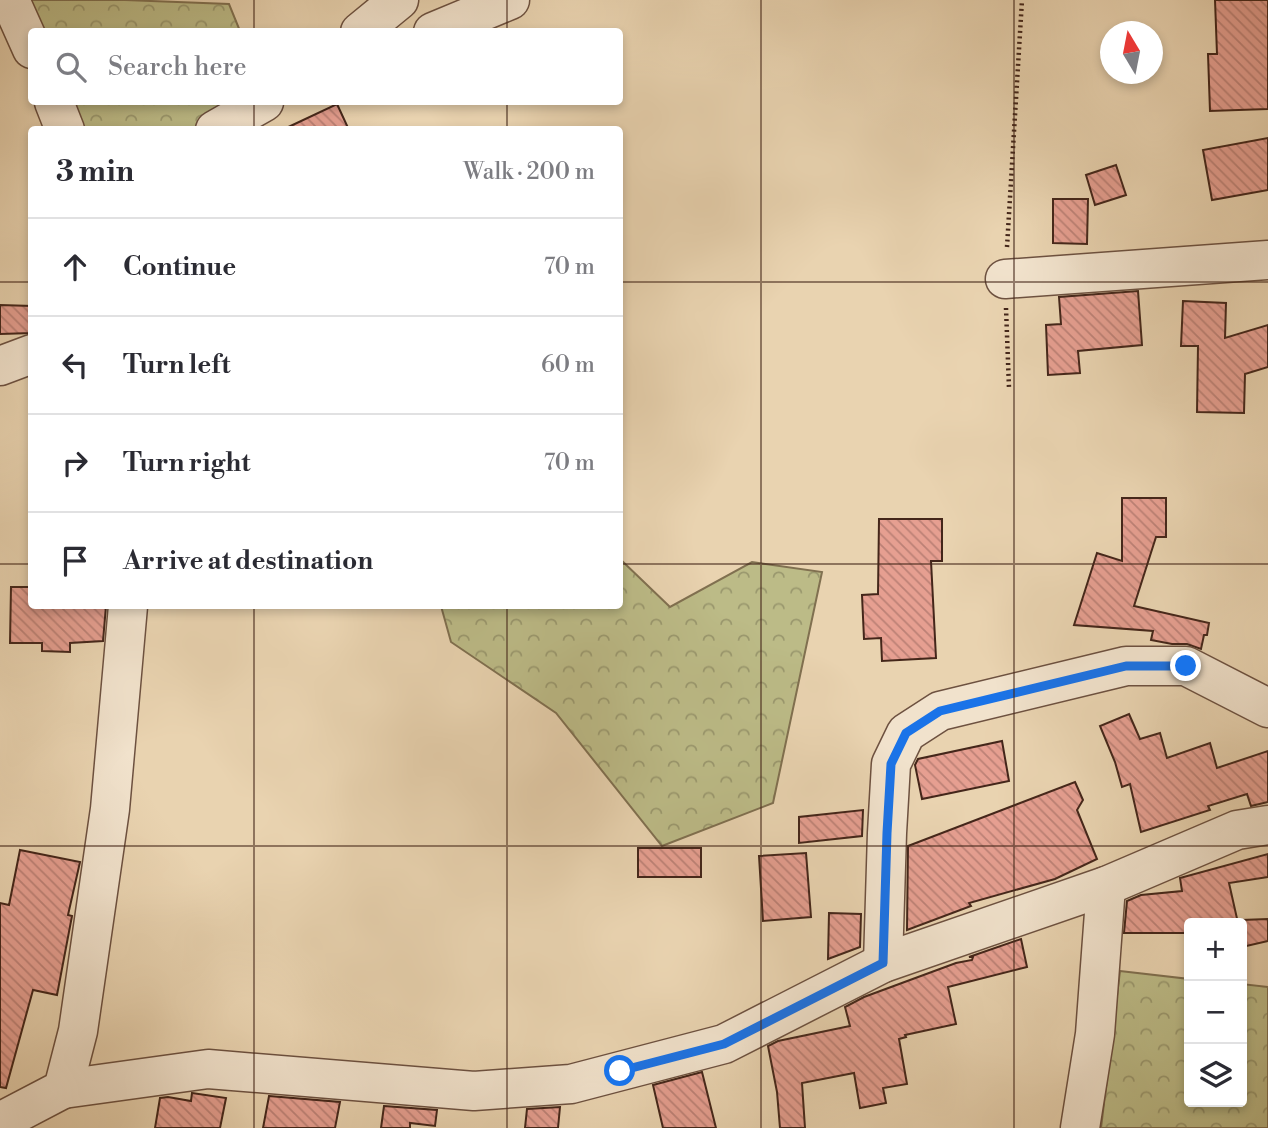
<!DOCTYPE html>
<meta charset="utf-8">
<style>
body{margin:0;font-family:"Libre Bodoni",serif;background:#f2f2f3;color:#2b2b33}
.controls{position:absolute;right:21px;bottom:21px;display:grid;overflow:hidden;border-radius:7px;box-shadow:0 4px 10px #0003}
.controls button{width:63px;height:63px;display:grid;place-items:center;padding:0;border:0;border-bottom:2px solid #e1e1e2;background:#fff;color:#2b2b33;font:35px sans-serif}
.compass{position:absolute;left:1100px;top:21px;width:63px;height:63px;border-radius:50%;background:#fff;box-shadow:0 4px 10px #0003;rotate:350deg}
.stop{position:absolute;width:21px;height:21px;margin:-16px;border:5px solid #1a73e8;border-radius:50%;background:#fff}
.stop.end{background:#1a73e8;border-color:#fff;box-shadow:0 2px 7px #0008}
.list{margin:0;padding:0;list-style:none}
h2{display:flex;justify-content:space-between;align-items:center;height:91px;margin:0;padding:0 28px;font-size:30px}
h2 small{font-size:23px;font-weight:400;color:#7c7c81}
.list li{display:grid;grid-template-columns:46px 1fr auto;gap:21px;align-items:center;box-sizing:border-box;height:98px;padding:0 28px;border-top:2px solid #e1e1e2}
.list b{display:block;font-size:26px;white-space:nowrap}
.list em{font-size:23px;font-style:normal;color:#7c7c81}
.icon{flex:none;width:38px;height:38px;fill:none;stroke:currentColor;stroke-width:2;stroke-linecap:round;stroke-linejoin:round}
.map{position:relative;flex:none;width:1268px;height:1128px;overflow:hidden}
.search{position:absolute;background:#fff;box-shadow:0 4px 10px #0003;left:28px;top:28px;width:595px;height:77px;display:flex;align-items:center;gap:18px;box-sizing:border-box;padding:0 24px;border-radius:7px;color:#7c7c81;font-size:26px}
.panel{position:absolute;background:#fff;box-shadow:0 4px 10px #0003;left:28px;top:126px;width:595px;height:483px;border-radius:7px}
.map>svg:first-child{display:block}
</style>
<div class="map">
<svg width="1268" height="1128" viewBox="0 0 1268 1128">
<defs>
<pattern id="forest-crowns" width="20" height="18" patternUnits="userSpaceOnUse" patternTransform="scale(1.75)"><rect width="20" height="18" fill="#bcbb87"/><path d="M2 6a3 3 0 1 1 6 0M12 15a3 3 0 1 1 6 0" fill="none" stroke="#9a986e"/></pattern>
<pattern id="building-back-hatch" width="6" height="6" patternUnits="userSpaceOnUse" patternTransform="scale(1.75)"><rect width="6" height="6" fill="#e69f91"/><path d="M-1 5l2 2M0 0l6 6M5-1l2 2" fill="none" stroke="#bc8176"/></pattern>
</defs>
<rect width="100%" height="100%" fill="#e9d3b0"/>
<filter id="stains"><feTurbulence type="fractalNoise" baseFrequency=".00286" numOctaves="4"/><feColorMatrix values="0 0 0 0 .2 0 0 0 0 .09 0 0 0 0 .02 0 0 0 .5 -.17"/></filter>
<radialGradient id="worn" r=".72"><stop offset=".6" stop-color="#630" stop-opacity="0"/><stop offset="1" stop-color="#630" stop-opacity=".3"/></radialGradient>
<g fill="url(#forest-crowns)" stroke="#807050" stroke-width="2">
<path d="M 9,0 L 125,0 L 229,4 L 240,31 L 32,32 Z"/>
<path d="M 50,102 L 243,102 L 218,130 L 61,129 Z"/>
<path d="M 620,559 L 670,607 L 752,562 L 822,572 L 773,803 L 662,846 L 556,713 L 451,642 L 441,606 L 620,606 Z"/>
<path d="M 1120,971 L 1189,979 L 1189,1102 L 1242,1102 L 1242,984 L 1268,987 L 1268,1128 L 1101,1128 Z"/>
</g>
<g fill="url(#building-back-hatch)" stroke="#44261a" stroke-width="2">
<path d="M 1215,0 L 1268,0 L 1268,109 L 1210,111 L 1208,54 L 1217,54 Z"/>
<path d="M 337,104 L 349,130 L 282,130 Z"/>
<path d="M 1268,138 L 1268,190 L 1212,200 L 1203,150 Z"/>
<path d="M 1116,165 L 1126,195 L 1095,205 L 1086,175 Z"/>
<path d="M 1053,199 L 1088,199 L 1087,244 L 1053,243 Z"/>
<path d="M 1138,291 L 1142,345 L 1078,351 L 1080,373 L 1048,375 L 1046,325 L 1061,324 L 1059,297 Z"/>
<path d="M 1183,301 L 1226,303 L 1225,338 L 1268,325 L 1268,367 L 1245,374 L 1244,413 L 1197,412 L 1198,346 L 1181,346 Z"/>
<path d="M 0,305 L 32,306 L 32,333 L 0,334 Z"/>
<path d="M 1122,498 L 1166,498 L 1166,537 L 1156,537 L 1134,606 L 1209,623 L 1207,635 L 1204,635 L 1201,649 L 1187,644 L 1172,644 L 1151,640 L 1153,631 L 1074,625 L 1097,553 L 1122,561 Z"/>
<path d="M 879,519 L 942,519 L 942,561 L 931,561 L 936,658 L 882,661 L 881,638 L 864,639 L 862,595 L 878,594 Z"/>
<path d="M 11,587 L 32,587 L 32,606 L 106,606 L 103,641 L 70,643 L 70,652 L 42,651 L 42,643 L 10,643 Z"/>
<path d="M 1129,714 L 1140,739 L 1160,733 L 1167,758 L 1210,743 L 1217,768 L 1268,751 L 1268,802 L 1251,806 L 1247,794 L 1208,806 L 1210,810 L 1141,832 L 1130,784 L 1122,787 L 1115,762 L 1100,726 Z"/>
<path d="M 1002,741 L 1009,781 L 922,799 L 915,765 L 918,759 Z"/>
<path d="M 1075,782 L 1083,800 L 1077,810 L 1097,859 L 1055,879 L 969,903 L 971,906 L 907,930 L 908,846 Z"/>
<path d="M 863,810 L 862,836 L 799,843 L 799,817 Z"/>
<rect x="638" y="848" width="63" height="29"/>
<path d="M 20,850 L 80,862 L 68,915 L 72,916 L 57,995 L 33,990 L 6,1088 L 0,1087 L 0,903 L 9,905 Z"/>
<path d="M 806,853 L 811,917 L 763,921 L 759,856 Z"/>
<path d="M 1268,854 L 1268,877 L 1229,883 L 1238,923 L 1189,923 L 1189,933 L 1124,933 L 1127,901 L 1141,895 L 1182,891 L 1180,878 Z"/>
<path d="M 829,913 L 861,914 L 860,947 L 828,959 Z"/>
<path d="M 1268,919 L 1268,941 L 1242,947 L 1242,920 Z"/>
<path d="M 1021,939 L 1027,967 L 948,987 L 956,1024 L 905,1035 L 906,1037 L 899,1039 L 907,1084 L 883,1088 L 886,1103 L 860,1108 L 854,1073 L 802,1083 L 805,1128 L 780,1128 L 777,1092 L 768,1046 L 778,1041 L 850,1026 L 845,1007 L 864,997 L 956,963 L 972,960 L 973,957 L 969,957 Z"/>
<path d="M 702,1072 L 716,1128 L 663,1128 L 653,1085 Z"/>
<path d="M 192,1093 L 226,1098 L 220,1128 L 155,1128 L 160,1098 L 168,1097 L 191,1101 Z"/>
<path d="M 269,1096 L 340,1102 L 335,1128 L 263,1128 Z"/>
<path d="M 384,1106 L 437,1110 L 435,1126 L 410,1123 L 410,1128 L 381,1128 Z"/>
<path d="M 560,1107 L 558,1128 L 525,1128 L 527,1109 Z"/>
</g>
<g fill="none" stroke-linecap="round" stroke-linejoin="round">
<defs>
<g id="minor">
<path d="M 10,0 L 32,49"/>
<path d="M 360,32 L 399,0"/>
<path d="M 433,32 L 510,0"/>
<path d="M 54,102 L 65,130"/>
<path d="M 215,130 L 264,102"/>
<path d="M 1005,279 L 1268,260"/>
<path d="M 0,366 L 32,354"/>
<path d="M 883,963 L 887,833 L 891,764 L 906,733 L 940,711 L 1126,666 L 1186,666 L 1268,708"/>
<path d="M 63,1089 L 208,1069 L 474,1091 L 571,1084 L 724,1044 L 883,963 L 1106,886 L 1237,830 L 1268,825"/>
<path d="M 0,1122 L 63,1089 L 78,1031 L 110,809 L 128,606"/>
<path d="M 1080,1128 L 1095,1034 L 1106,886"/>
</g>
</defs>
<use href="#minor" stroke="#6d5140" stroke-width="41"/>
<g stroke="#44261a" stroke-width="4.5" stroke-dasharray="2 3.5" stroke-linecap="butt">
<path d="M 1007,247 L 1022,0"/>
<path d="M 1006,308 L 1009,388"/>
</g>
<use href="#minor" stroke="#f1e2cc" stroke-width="38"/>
</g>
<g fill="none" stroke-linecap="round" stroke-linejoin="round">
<path stroke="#1a73e8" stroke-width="9" d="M 620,1071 L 724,1044 L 883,963 L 887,833 L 891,764 L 906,733 L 940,711 L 1126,666 L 1186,666"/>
</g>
<path fill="none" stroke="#44261a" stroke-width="2" stroke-opacity="0.55" d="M 254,0 L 254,32M 507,0 L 507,32M 761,0 L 761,1128M 1014,0 L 1014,1128M 254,102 L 254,130M 507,102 L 507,130M 0,282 L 32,282M 620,282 L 1268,282M 0,564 L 32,564M 620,564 L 1268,564M 254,606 L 254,1128M 507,606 L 507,1128M 0,846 L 1268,846"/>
<rect width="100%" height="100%" filter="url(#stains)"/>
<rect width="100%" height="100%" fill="url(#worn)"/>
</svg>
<div class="controls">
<button>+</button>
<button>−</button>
<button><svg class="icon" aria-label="layers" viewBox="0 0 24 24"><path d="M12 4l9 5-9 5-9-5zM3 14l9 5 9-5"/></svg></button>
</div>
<svg class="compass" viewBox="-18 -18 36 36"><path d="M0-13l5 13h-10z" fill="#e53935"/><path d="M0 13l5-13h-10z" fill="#7c7c81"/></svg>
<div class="stop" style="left:620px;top:1071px"></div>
<div class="stop end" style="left:1186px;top:666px"></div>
<div class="search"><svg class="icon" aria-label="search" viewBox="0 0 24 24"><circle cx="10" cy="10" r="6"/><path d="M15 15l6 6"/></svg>Search here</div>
<section class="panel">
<h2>3 min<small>Walk · 200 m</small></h2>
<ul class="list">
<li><svg class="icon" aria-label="ahead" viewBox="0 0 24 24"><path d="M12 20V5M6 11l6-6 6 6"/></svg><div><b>Continue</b></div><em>70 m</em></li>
<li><svg class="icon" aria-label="left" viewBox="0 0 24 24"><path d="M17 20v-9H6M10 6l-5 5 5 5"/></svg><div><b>Turn left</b></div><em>60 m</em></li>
<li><svg class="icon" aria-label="right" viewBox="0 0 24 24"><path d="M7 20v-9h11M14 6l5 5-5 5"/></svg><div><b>Turn right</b></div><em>70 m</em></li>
<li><svg class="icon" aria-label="arrive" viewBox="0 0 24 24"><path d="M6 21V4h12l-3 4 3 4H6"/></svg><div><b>Arrive at destination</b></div></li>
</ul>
</section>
</div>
